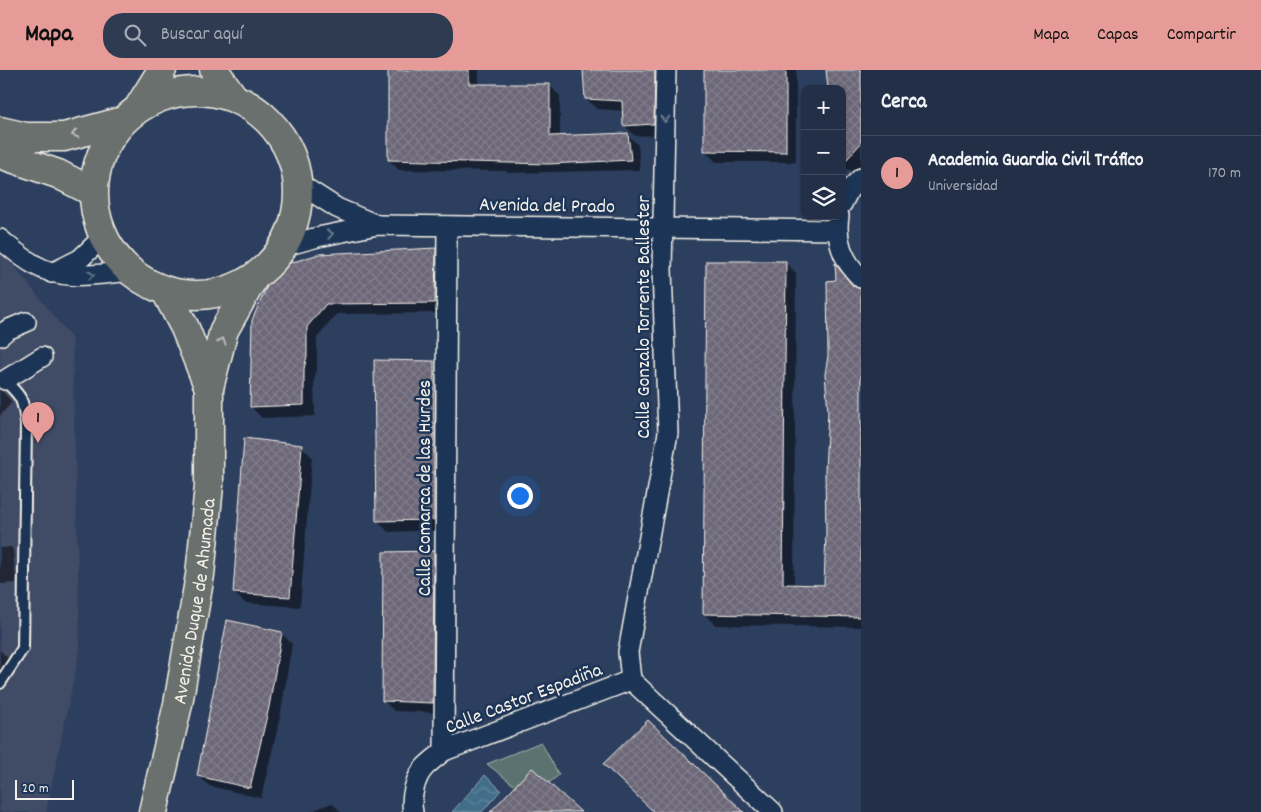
<!DOCTYPE html>
<html lang="es">
<meta charset="utf-8">
<style>
body{margin:0;font-family:Dekko,sans-serif;background:#2e3b51;color:#f1f3f6}
.controls{position:absolute;right:15px;top:15px;display:grid;overflow:hidden;border-radius:10px;box-shadow:0 1px 4px #0004}
.controls button{width:45px;height:45px;display:grid;place-items:center;padding:0;border:0;border-bottom:1px solid #3f4a5f;background:#222f46;color:#f1f3f6;font:25px sans-serif}
.scale{position:absolute;left:15px;bottom:12px;width:59px;box-sizing:border-box;padding-left:5px;border:2px solid #f4f1e8;border-top:0;font-size:14px;line-height:18px;white-space:nowrap;color:#f4f1e8;-webkit-text-stroke:4px #1d3557;paint-order:stroke}
.you{position:absolute;left:519px;top:425px;width:18px;height:18px;margin:-12px;border:4px solid #fff;border-radius:50%;background:#1a73e8;box-shadow:0 0 0 8px #1a73e833}
.badge{display:grid;place-items:center;width:32px;height:32px;border-radius:50%;background:#e69b98;color:#111;font-size:16px;font-weight:700}
.pin{position:absolute;translate:-50% -41px;filter:drop-shadow(0 1px 2px #0008)}
.pin::after{content:'';position:absolute;top:26px;width:18px;height:15px;background:inherit;clip-path:polygon(0 0,100% 0,50% 100%)}
.list{margin:0;padding:0;list-style:none}
h2{display:flex;justify-content:space-between;align-items:center;height:65px;margin:0;padding:0 20px;font-size:21px}
h2 small{font-size:16px;font-weight:400;color:#a2a9b3}
.list li{display:grid;grid-template-columns:32px 1fr auto;gap:15px;align-items:center;box-sizing:border-box;height:75px;padding:0 20px;border-top:1px solid #3f4a5f}
.list b{display:block;font-size:19px;white-space:nowrap}
.list p{margin:0;font-size:16px;white-space:nowrap;color:#a2a9b3}
.list em{font-size:16px;font-style:normal;color:#a2a9b3}
.icon{flex:none;width:28px;height:28px;fill:none;stroke:currentColor;stroke-width:2;stroke-linecap:round;stroke-linejoin:round}
.map{position:relative;flex:none;width:861px;height:742px;overflow:hidden}
header{display:flex;align-items:center;gap:30px;box-sizing:border-box;height:70px;padding:0 25px;background:#e69b98;color:#111}
header strong{font-size:24px}
nav{display:flex;gap:28px;margin-inline-start:auto;font-size:18px}
.search{width:350px;height:45px;background:#2e3b51;display:flex;align-items:center;gap:12px;box-sizing:border-box;padding:0 18px;border-radius:20px;color:#a2a9b3;font-size:19px}
main{display:flex}
aside{flex:1;background:#222f46}
.map>svg:first-child{display:block}
</style>
<header>
<strong>Mapa</strong>
<div class="search"><svg class="icon" aria-label="search" viewBox="0 0 24 24"><circle cx="10" cy="10" r="6"/><path d="M15 15l6 6"/></svg>Buscar aquí</div>
<nav><a>Mapa</a><a>Capas</a><a>Compartir</a></nav>
</header>
<main>
<div class="map">
<svg width="861" height="742" viewBox="0 0 861 742">
<defs>
<pattern id="water-waves" width="16" height="10" patternUnits="userSpaceOnUse" patternTransform="scale(1.25)"><rect width="16" height="10" fill="#436e8a"/><path d="M0 5q4-4 8 0t8 0" fill="none" stroke="#5f839a"/></pattern>
<pattern id="building-cross-hatch" width="8" height="8" patternUnits="userSpaceOnUse" patternTransform="scale(1.25)"><rect width="8" height="8" fill="#6c6778"/><path d="M0 0l8 8M0 8l8-8" fill="none" stroke="#827d8b"/></pattern>
</defs>
<rect width="100%" height="100%" fill="#2d3f5e"/>
<filter id="ink" filterUnits="userSpaceOnUse"><feTurbulence type="fractalNoise" baseFrequency=".02" numOctaves="2"/><feDisplacementMap in="SourceGraphic" scale="10" xChannelSelector="R" yChannelSelector="G"/><feConvolveMatrix kernelMatrix="1 2 1 2 8 2 1 2 1" color-interpolation-filters="sRGB"/></filter>
<g filter="url(#ink)">
<path fill="#404b66" d="M 0,178 L 72,269 L 80,579 L 46,742 L 0,742 Z"/>
<path fill="#5a736f" stroke="#a7b2ac" d="M 541,672 L 559,705 L 549,713 L 532,698 L 515,716 L 487,694 Z"/>
<path fill="url(#water-waves)" stroke="#8aa2b0" d="M 485,705 L 501,720 L 482,742 L 452,742 Z"/>
<g fill="#0007">
<path d="M 390,0 L 479,0 L 479,15 L 550,16 L 560,26 L 560,67 L 627,64 L 638,75 L 640,100 L 508,103 L 506,101 L 399,100 L 389,90 Z"/>
<path d="M 585,0 L 665,0 L 664,65 L 635,66 L 624,55 L 624,41 L 597,39 L 586,28 Z"/>
<path d="M 705,0 L 796,0 L 796,92 L 716,92 L 705,81 Z"/>
<path d="M 828,0 L 861,0 L 861,96 L 856,102 L 846,99 L 842,95 L 842,19 Z"/>
<path d="M 435,180 L 446,190 L 446,243 L 337,244 L 317,268 L 317,298 L 314,310 L 315,346 L 262,348 L 251,337 L 254,250 Z"/>
<path d="M 786,193 L 796,203 L 794,516 L 825,517 L 836,196 L 846,205 L 854,218 L 861,220 L 861,557 L 715,555 L 704,544 Z"/>
<path d="M 434,292 L 445,303 L 444,460 L 388,462 L 378,451 Z"/>
<path d="M 0,319 L 12,332 L 0,346 Z"/>
<path d="M 301,376 L 312,387 L 300,537 L 245,533 L 234,523 Z"/>
<path d="M 11,477 L 13,480 L 16,513 L 0,514 L 0,478 Z"/>
<path d="M 433,482 L 444,493 L 443,643 L 394,641 L 383,630 Z"/>
<path d="M 281,563 L 292,574 L 280,648 L 261,728 L 209,716 L 198,705 Z"/>
<path d="M 0,580 L 14,594 L 0,610 Z"/>
<path d="M 332,733 L 341,742 L 309,742 Z"/>
</g>
<g fill="url(#building-cross-hatch)" stroke="#f4f1e8">
<path d="M 388,0 L 469,0 L 469,14 L 550,14 L 550,66 L 628,63 L 631,90 L 549,94 L 388,90 Z"/>
<path d="M 583,0 L 655,0 L 654,54 L 623,56 L 622,31 L 585,29 Z"/>
<path d="M 704,0 L 786,0 L 786,82 L 704,81 Z"/>
<path d="M 826,0 L 861,0 L 861,73 L 842,95 L 842,19 L 828,19 Z"/>
<path d="M 436,178 L 435,233 L 326,234 L 307,257 L 307,286 L 304,299 L 304,335 L 250,337 L 252,250 L 268,214 L 290,193 L 319,184 Z"/>
<path d="M 706,191 L 786,191 L 783,514 L 824,515 L 826,463 L 825,401 L 828,341 L 825,304 L 828,286 L 827,211 L 836,210 L 835,193 L 853,216 L 861,219 L 861,547 L 703,544 Z"/>
<path d="M 374,290 L 434,291 L 434,450 L 376,451 Z"/>
<path d="M 244,368 L 302,375 L 290,527 L 233,523 Z"/>
<path d="M 434,481 L 433,633 L 382,631 L 383,482 Z"/>
<path d="M 227,550 L 282,562 L 269,637 L 250,718 L 197,706 Z"/>
<path d="M 648,650 L 744,742 L 654,742 L 603,694 Z"/>
<path d="M 532,698 L 549,713 L 581,742 L 490,742 Z"/>
</g>
<g fill="none" stroke-linecap="round" stroke-linejoin="round">
<defs>
<path id="service" d="M 0,613 L 23,578 L 26,354 C 23,327 21,326 2,308"/>
<g id="minor">
<path d="M 298,113 L 337,138 L 377,155"/>
<path d="M 842,134 L 849,120 L 861,108"/>
<path d="M 839,146 C 835,171 843,191 861,208"/>
<path d="M 0,169 C 11,178 22,188 35,195 C 64,212 98,204 131,201"/>
<path d="M 285,176 L 318,167 L 377,155 L 837,160"/>
<path d="M 52,203 L 80,189 L 104,166"/>
<path d="M 0,266 L 7,260 L 26,252"/>
<path d="M 5,310 L 42,287"/>
<path d="M 631,610 L 628,582 L 668,363 L 662,200 L 666,0"/>
<path d="M 631,610 L 773,742"/>
<path d="M 444,681 L 447,156"/>
<path d="M 413,742 C 410,729 415,707 425,697 C 431,691 438,686 444,681 L 631,610"/>
</g>
<g id="primary">
<path d="M 214,0 L 234,28"/>
<circle cx="196" cy="123" r="102"/>
<path d="M 139,37 L 162,0"/>
<path d="M 166,222 L 185,258 L 209,318"/>
<path id="s1" d="M 153,742 L 178,634 L 200,505 L 209,416 L 209,318 L 224,260 L 253,209"/>
</g>
<g id="motorway">
<path d="M 0,61 L 26,67 L 64,67 L 123,51"/>
<path d="M 0,84 L 58,104 L 93,122"/>
</g>
</defs>
<use href="#service" stroke="#f4f1e8" stroke-width="14"/>
<use href="#minor" stroke="#f4f1e8" stroke-width="22"/>
<use href="#primary" stroke="#f4f1e8" stroke-width="31"/>
<use href="#motorway" stroke="#f4f1e8" stroke-width="31"/>
<use href="#service" stroke="#1d3557" stroke-width="10"/>
<use href="#minor" stroke="#1d3557" stroke-width="19"/>
<use href="#primary" stroke="#6b706d" stroke-width="28"/>
<use href="#motorway" stroke="#6b706d" stroke-width="28"/>
</g>
<defs><path id="oneway-chevron" d="M-2-3.5L2.5 0L-2 3.5" fill="none" stroke-width="1.6" stroke-linecap="round" stroke-linejoin="round" transform="scale(1.25)"/></defs>
<g stroke="#68778a">
<use href="#oneway-chevron" transform="translate(665 49) rotate(91)"/>
<use href="#oneway-chevron" transform="translate(330 164) rotate(-11)"/>
<use href="#oneway-chevron" transform="translate(91 205) rotate(-5)"/>
</g>
<g stroke="#bdbdb7">
<use href="#oneway-chevron" transform="translate(75 64) rotate(165)"/>
<use href="#oneway-chevron" transform="translate(222 271) rotate(-75)"/>
</g>
</g>
<g text-anchor="middle" stroke-width="5" stroke-linejoin="round" paint-order="stroke">
<g font-size="20" fill="#f4f1e8" stroke="#1d3557">
<text transform="translate(547 134) rotate(1)" y="7">Avenida del Prado</text>
<text transform="translate(642 247) rotate(-90)" y="7">Calle Gonzalo Torrente Ballester</text>
<text transform="translate(423 418) rotate(-90)" y="7">Calle Comarca de las Hurdes</text>
<text dy="7" stroke="none"><textPath href="#s1" startOffset="215">Avenida Duque de Ahumada</textPath></text>
<text transform="translate(523 627) rotate(-21)" y="7">Calle Castor Espadiña</text>
</g>
</g>
</svg>
<div class="controls">
<button>+</button>
<button>−</button>
<button><svg class="icon" aria-label="layers" viewBox="0 0 24 24"><path d="M12 4l9 5-9 5-9-5zM3 14l9 5 9-5"/></svg></button>
</div>
<div class="scale">20 m</div>
<div class="you"></div>
<div class="pin badge" style="left:38px;top:373px">1</div>
</div>
<aside>
<h2>Cerca<small></small></h2>
<ul class="list">
<li><span class="badge">1</span><div><b>Academia Guardia Civil Tráfico</b><p>Universidad</p></div><em>170 m</em></li>
</ul>
</aside>
</main>
